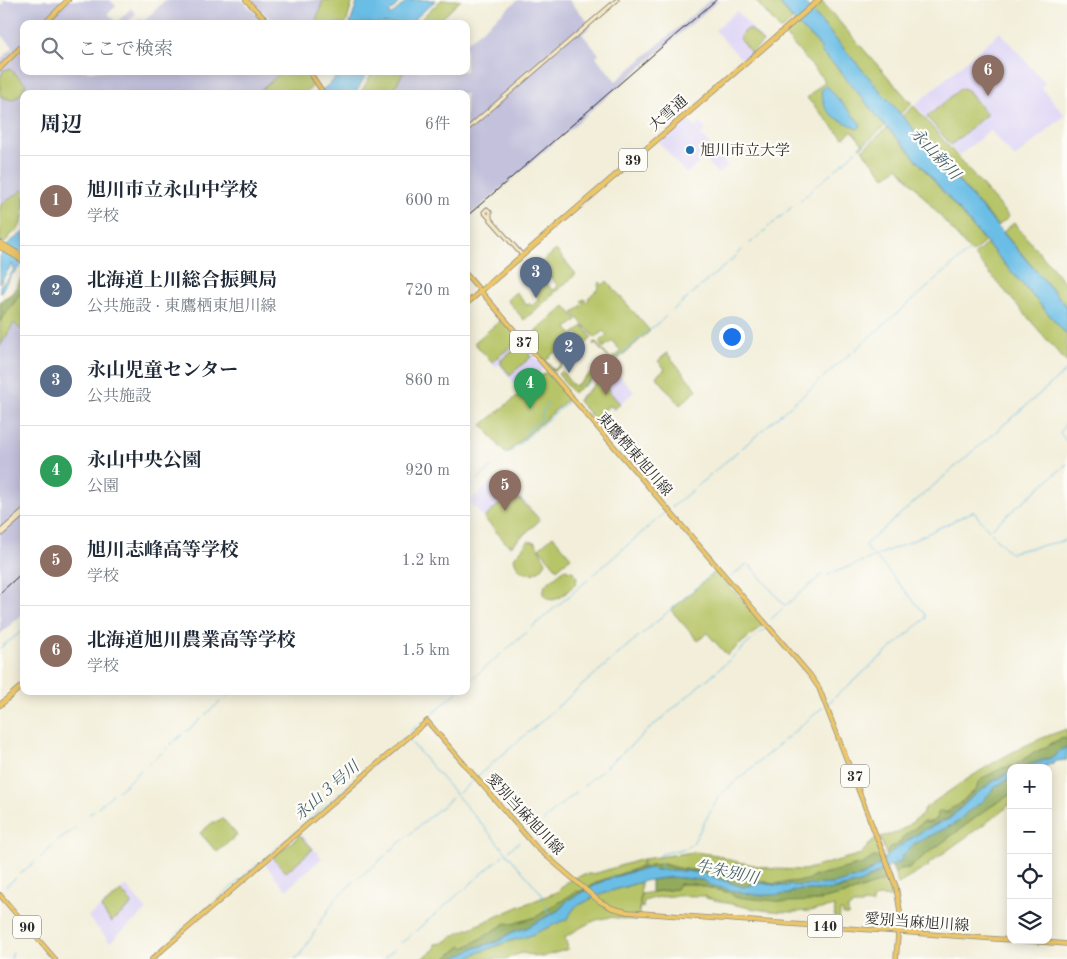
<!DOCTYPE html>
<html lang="ja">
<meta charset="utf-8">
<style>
body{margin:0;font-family:"Old Standard TT","Noto Serif JP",serif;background:#f2f2f3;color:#1f2937}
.controls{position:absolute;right:15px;bottom:15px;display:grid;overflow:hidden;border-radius:10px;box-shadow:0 2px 12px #0003}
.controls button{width:45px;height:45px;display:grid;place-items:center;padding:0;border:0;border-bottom:1px solid #e0e1e3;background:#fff;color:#1f2937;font:25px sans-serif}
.you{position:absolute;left:731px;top:336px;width:18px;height:18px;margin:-12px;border:4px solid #fff;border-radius:50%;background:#1a73e8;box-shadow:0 0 0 8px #1a73e833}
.badge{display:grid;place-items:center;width:32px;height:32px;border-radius:50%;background:#d93025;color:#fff;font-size:16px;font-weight:700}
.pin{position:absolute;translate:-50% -41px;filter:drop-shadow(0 1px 2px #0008)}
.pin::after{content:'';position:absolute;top:26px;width:18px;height:15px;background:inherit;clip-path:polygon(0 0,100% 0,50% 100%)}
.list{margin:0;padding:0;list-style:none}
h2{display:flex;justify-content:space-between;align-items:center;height:65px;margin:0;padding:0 20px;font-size:21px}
h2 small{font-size:16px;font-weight:400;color:#747a83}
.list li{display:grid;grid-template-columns:32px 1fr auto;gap:15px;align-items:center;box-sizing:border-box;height:90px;padding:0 20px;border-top:1px solid #e0e1e3}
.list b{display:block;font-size:19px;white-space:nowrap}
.list p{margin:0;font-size:16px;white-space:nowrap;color:#747a83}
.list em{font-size:16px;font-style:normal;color:#747a83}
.icon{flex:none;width:28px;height:28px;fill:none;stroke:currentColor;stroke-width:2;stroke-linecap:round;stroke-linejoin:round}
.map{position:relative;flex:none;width:1067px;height:959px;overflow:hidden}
.search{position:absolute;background:#fff;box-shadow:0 2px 12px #0003;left:20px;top:20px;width:450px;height:55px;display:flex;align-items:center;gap:12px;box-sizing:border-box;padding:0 18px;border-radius:10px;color:#747a83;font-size:19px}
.panel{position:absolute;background:#fff;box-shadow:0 2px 12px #0003;left:20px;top:90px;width:450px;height:605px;border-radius:10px}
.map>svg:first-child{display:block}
</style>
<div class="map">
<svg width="1067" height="959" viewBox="0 0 1067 959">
<rect width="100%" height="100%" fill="#fdfcf7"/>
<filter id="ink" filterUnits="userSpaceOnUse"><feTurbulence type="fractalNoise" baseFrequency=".02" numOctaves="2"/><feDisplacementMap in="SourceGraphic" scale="10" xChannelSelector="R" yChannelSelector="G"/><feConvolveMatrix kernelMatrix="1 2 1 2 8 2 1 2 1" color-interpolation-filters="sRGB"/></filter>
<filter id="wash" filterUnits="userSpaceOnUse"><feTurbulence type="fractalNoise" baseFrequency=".0096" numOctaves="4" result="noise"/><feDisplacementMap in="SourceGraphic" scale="20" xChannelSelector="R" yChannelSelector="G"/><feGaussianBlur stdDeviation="1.12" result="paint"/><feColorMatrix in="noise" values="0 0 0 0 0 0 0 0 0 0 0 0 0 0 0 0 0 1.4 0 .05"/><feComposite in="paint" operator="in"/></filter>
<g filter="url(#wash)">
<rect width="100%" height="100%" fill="#f2eed9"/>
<g fill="#ded5f6">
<path d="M 737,11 L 764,42 L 743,61 L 715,30 Z"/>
<path d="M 1000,32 L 1045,83 L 1041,87 L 1065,115 L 1015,158 L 990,130 L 959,156 L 915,105 Z"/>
<path d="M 687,118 L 695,127 L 700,123 L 706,130 L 701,134 L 728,166 L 718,174 L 704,159 L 686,174 L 659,142 Z"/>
<path d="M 519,340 L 544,368 L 519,390 L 499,364 L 495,367 L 492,362 Z"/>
<path d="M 613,368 L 634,392 L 613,410 L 609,406 L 594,420 L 578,401 L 578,398 Z"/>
<path d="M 502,476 L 541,520 L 510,548 L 469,501 L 495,479 L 498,479 Z"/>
<path d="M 301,834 L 322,858 L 286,890 L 265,864 Z"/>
<path d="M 126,886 L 147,910 L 110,942 L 88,917 Z"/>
</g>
<g fill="#c3c1dc">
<path d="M 2,0 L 110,0 L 116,6 L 108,14 L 117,22 L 131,8 L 136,14 L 129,21 L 131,24 L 24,24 L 24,71 L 282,71 L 265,87 L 254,94 L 24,94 L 24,189 L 0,206 L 0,60 L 13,47 L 0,33 L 0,7 L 4,3 Z"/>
<path d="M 165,0 L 242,0 L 266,24 L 134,24 L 140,18 L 144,21 Z"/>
<path d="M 251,0 L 323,0 L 315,24 L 276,24 Z"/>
<path d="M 518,0 L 569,0 L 591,25 L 582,34 L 599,54 L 596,57 L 616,81 L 710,0 L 719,0 L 466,219 L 466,94 L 391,94 L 404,71 L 466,71 L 466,43 Z"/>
<path d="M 14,323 L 24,333 L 24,613 L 0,634 L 0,346 Z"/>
</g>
<g fill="#b7c568" stroke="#71784a">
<path d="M 323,0 L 353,0 L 346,24 L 315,24 Z"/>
<path d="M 441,0 L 461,0 L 436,24 L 416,24 Z"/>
<path d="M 755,0 L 776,0 L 793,20 L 781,30 Z"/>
<path d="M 820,0 L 912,104 L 900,114 L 810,9 Z"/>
<path d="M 795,22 C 803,31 820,41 822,53 L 836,66 L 885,126 L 860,148 L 859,147 L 863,144 L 852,131 L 843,138 L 807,98 L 825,81 L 783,33 Z"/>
<path d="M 747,29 L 752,30 L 763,42 L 751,53 L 740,39 L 742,33 Z"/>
<path d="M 10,69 L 26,84 L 21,94 L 12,100 L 0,96 L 0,78 L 4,70 Z"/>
<path d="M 282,71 L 305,71 L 313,86 L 305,94 L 254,94 L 265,87 Z"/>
<path d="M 373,71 L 404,71 L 391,94 L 360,94 Z"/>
<path d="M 961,88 L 966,89 L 987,114 L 951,145 L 927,117 Z"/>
<path d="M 914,106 L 1009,217 L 998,226 L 902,116 Z"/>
<path d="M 887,128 L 905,146 L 985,242 L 972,253 L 898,167 L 885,177 L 862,150 Z"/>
<path d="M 24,189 C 24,204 27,228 10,235 L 5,243 L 0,241 L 0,206 Z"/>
<path d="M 1014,223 L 1067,285 L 1067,307 L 1003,232 Z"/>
<path d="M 987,244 L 1067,335 L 1067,363 L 974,255 Z"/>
<path d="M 556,250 L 576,274 L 556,292 L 554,290 L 558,286 L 541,266 L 536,269 L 535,268 Z"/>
<path d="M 539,275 L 555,293 L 524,320 L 507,300 L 516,292 L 526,305 L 530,304 L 532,306 L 539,299 L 533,292 L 539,288 L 536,278 Z"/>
<path d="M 607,281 L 650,331 L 617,360 L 612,358 L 621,351 L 612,341 L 603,348 L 599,342 L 607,335 L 603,331 L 595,338 L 573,313 L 584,303 L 581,301 L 584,299 L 587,302 L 589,300 L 588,298 L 599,288 L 598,284 L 600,282 L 603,285 Z"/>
<path d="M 24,289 L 24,333 L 14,323 L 0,346 L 0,322 Z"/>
<path d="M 565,306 L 577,320 L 567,328 L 572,335 L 583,326 L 592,338 L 587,343 L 577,333 L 571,339 L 578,349 L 570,340 L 560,347 L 560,350 L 565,356 L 568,354 L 571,357 L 563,365 L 560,361 L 562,358 L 555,352 L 547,359 L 546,361 L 554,370 L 561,364 L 562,365 L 553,372 L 526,340 Z"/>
<path d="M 502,319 L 519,340 L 492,362 L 474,343 Z"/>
<path d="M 594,342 L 595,342 L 612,361 L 612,364 L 573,393 L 558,374 L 562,371 L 572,385 L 573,384 L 575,386 L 591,373 L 595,375 L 611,361 L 596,344 L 594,345 L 593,343 Z"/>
<path d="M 519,346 L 523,346 L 531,357 L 510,375 L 501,364 L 501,360 Z"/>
<path d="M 667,353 L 697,390 L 680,405 L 656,376 L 665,369 L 658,361 Z"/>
<path d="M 546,372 L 568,395 L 567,400 L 506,454 L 482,425 Z"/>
<path d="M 600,380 L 620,404 L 614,409 L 610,405 L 594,419 L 578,401 L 579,399 Z"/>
<path d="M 516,498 L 521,500 L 540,520 L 512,545 L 508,545 L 484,518 L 504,500 L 509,505 Z"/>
<path d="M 553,536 L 571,557 L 557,569 L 539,548 Z"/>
<path d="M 528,541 L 535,542 L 546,562 C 538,579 517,577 514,558 Z"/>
<path d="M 565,569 L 574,572 C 576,575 578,579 576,583 C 574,586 569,589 567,592 C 559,598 551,605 543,594 L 545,585 Z"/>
<path d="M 716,571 L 762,622 L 762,626 L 727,655 L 707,633 L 698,641 L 671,610 Z"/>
<path d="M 1067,729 L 1067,739 L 1063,738 L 1053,742 L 1047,747 L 1030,755 L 1014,766 L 983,778 L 976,791 L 969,794 L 958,806 L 953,807 L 933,822 L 923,822 L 903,837 L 900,842 L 886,854 L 880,837 L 897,833 L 922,815 L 925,808 C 971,776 1014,746 1067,729 Z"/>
<path d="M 1011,794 L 1011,803 L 1005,809 L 934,860 L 928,864 L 929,866 L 898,884 L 895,874 L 900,869 L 908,868 L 990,807 Z"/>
<path d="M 222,818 L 237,835 L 217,852 L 200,833 L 213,822 L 217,822 Z"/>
<path d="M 300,835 L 313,849 L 286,872 L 273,858 Z"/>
<path d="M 877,838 L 884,859 L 882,860 L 874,857 L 863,864 L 811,877 L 809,880 L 772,884 L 756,879 L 677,868 L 663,864 L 643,866 L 643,859 L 694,852 L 717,855 L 729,860 L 773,869 L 804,870 L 861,854 L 873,840 Z"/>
<path d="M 642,859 L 641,867 L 600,881 L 536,917 L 488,933 L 474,943 L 450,954 L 446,959 L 421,959 L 435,949 L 435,944 L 443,943 L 459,933 L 518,907 L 557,892 L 567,882 L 582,875 L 597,873 Z"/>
<path d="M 886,868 L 897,898 L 880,896 L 873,899 L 873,904 L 862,903 L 862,905 L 853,905 L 848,908 L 848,915 L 843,915 L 843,911 L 840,911 L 839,923 L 834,923 L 835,906 C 826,908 817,910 808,911 C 773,915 739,906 706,898 L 706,896 C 684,896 664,894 644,901 L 643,908 L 640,907 L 641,894 L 676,889 L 679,884 L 694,884 L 730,893 L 816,901 L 849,893 L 884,881 L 885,875 L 882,870 Z"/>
<path d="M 641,882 L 639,917 L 633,916 L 627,920 C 601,912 586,925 565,937 L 568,949 L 542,957 L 522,953 L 505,959 L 467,959 L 480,952 L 504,943 L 528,936 L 566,919 L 575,907 L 601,894 Z"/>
<path d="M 121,891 L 133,904 L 111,922 L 101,908 Z"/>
</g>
<g fill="#91aa5c" stroke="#5e6a44">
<path d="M 24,272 L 24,289 L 0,322 L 0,302 C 3,298 7,297 11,294 C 16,289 21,278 24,272 Z"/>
<path d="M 1063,738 L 1067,739 L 1067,747 L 1059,751 L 1056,756 L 1021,768 L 1011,768 L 1011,772 L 994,781 L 972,797 L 948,819 L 941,821 L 909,839 L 887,857 L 886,854 L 892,846 L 895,846 L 900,842 L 903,837 L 923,822 L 929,823 L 937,819 L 938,812 L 941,811 L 947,813 C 950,810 953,809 957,806 C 964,802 967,795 976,791 L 978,783 L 983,778 L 1002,768 L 1014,766 L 1030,755 Z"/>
<path d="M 1011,777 L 1011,794 L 990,807 L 908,868 L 900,869 L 895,874 L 891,865 L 901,861 L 903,855 L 914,844 L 958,822 L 966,813 L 983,801 L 994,788 Z"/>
<path d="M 874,857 L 885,859 L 875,868 L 863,876 L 833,884 L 820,885 L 781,886 L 766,885 L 743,887 L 702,873 L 673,870 L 656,870 L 651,868 L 642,870 L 643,866 L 663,864 L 677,868 L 756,879 L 772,884 L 809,880 L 811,877 L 863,864 Z"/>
<path d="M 641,867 L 641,870 L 605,880 L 568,900 L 559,910 L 526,928 L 512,932 L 499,941 L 471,949 C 466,955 454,959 446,959 L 461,946 L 465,948 L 506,923 L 512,924 L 536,917 L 577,891 L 579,892 L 600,881 Z"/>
<path d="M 882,870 L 885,875 L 884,881 L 849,893 L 816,901 L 786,902 L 735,897 L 730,893 L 694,884 L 679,884 L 676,889 L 651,892 L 651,880 L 670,877 L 682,878 L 702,880 L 710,885 L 756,895 L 789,894 C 800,886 818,892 831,890 C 850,887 867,881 882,870 Z"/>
</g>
<g fill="#6abee6" stroke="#4a7488">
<path d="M 358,0 L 399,0 L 397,5 L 389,13 L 390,16 L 408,0 L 436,0 L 409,24 L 350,24 Z"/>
<path d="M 776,0 L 802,0 L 1067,307 L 1067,335 L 989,246 L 905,146 L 880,120 L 836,66 L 822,53 C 821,42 806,33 798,25 C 791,17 784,8 776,0 Z"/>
<path d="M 339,71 L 368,71 L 355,94 L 317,94 L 332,82 Z"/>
<path d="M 826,85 L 859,122 L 861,126 L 857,129 C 846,121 833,120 825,107 C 823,103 823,96 821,91 Z"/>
<path d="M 24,232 L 24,263 L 11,276 L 0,293 L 0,285 L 8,279 L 14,269 L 12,264 L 0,283 L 0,256 L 10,242 Z"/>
<path d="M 1067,747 L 1067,760 L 1057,761 L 1042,768 L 1021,768 L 1056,756 L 1059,751 Z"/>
<path d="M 1011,772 L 1011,777 L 994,788 L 983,801 L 966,813 L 958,822 L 914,844 L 903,855 L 901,861 L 882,870 L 860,883 L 830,890 L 801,890 L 793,891 L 789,894 L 780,895 L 756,895 L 738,892 L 710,885 L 702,880 L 682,878 L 670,877 L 644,881 L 601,894 L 575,907 L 567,919 L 529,936 L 504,943 L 480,952 L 467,959 L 452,959 L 468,952 L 471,949 L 499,941 L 512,932 L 526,928 L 559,910 L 568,900 L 605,880 L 631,872 L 651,868 L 656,870 L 673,870 L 702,873 L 743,887 L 760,883 L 781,886 L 833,884 L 852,879 L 863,876 L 875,868 L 894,850 L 922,831 L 949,819 L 972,797 L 994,781 Z"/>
</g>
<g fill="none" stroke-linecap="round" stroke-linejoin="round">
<g stroke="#6abee6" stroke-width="1">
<path d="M 859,148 L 868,140"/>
<path d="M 835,170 L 856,151"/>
<path d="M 829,175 L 831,173"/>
<path d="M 825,179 L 828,176"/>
<path d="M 821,182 L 823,180"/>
<path d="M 816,186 L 819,183"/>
<path d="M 811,190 L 813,189"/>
<path d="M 809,192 L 810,192"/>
<path d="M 805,196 L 808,194"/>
<path d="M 801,200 L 803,198"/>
<path d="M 797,203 L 799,201"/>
<path d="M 787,211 L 793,206"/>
<path d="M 777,220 L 785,213"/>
<path d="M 772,224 L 775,222"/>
<path d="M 768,227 L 770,226"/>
<path d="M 763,232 L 766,230"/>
<path d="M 760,235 L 761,234"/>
<path d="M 755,239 L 758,236"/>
<path d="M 750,243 L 753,241"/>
<path d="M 738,254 L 742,250"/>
<path d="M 729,262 L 736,256"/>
<path d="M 710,278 L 727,264"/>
<path d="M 932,283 L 969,251"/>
<path d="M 700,287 L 708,280"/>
<path d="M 690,295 L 698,289"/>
<path d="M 680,304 L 688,298"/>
<path d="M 672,311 L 678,306"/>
<path d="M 660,322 L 666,316"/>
<path d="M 650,330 L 658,323"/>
<path d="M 866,340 L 930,285"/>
<path d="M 853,352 L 864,342"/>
<path d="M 845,358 L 851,353"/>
<path d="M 616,359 L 648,330"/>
<path d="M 822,378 L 843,360"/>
<path d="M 818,381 L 820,380"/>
<path d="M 583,387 L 611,363"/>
<path d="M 799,399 L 817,383"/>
<path d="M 767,426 L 798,399"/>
<path d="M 1061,432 L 1067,421"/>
<path d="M 1060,433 L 1067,442"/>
<path d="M 523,436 L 527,433 L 529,428 L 541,420 L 543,410 L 547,406 L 547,402"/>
<path d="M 741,449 L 765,428"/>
<path d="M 508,454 L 569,401"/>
<path d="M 714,472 L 738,451"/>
<path d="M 477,480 L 491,468"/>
<path d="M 697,486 L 711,474"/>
<path d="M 466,489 L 473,484"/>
<path d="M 672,507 L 695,488"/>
<path d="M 668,515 L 727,581"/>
<path d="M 985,525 L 989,530"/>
<path d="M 992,528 L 1067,464"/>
<path d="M 991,533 L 1011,554"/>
<path d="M 1012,552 L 1067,540"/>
<path d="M 873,555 L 865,546 L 866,544 L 1067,370"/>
<path d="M 878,555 L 910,542 L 972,512 L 974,512 L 983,523"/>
<path d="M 593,575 L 667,511"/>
<path d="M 828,575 L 876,556"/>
<path d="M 731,577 L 748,563 L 785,606"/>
<path d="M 818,578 L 823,574"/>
<path d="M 786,605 L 816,580"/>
<path d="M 779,612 L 784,607"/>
<path d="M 771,619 L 778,613"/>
<path d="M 531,628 L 589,579"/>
<path d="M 760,633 L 765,629"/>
<path d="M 642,634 L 717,570"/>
<path d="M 0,648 L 24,630"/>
<path d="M 506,650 L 527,632"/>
<path d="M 738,652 L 758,635"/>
<path d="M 718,670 L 736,654"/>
<path d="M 706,680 L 716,672"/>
<path d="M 466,684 L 501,654"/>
<path d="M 692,692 L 704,681"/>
<path d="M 224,699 L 232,691"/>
<path d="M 827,704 L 926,618 L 925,614 L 877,558"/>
<path d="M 555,709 L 639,636"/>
<path d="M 668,713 L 690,694"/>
<path d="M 205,715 L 220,702"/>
<path d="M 429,717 L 458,691"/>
<path d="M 647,731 L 666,715"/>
<path d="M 186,732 L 201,719"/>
<path d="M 409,733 L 422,721"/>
<path d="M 409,740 L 541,893 L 544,900"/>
<path d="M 174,741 L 182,735"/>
<path d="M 166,749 L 172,743"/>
<path d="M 622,753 L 645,733"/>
<path d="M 500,757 L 552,712"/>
<path d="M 146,766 L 162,753"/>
<path d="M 605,767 L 620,755"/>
<path d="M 478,776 L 498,758"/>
<path d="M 592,779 L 602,770"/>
<path d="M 584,786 L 590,780"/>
<path d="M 118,791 L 141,770"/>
<path d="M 459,793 L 474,780"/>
<path d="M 98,807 L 113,794"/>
<path d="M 557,808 L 577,792"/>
<path d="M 89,814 L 94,811"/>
<path d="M 547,817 L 555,810"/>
<path d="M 544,821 L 545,819"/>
<path d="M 537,826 L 540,824"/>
<path d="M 530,832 L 535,828"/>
<path d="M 58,841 L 75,828"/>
<path d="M 509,850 L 519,842"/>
<path d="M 389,852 L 452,798"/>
<path d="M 40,858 L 54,845"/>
<path d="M 500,858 L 503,855"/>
<path d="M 660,859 L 661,854 L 686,848 L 693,843 L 719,796 L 823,707"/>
<path d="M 263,860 L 404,738"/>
<path d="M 661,864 L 661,870"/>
<path d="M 20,874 L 35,862"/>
<path d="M 360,877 L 386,855"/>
<path d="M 478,877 L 497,861"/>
<path d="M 6,886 L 16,878"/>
<path d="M 466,888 L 476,879"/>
<path d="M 546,905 L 550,916"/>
<path d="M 440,910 L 463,890"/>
<path d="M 318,926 L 336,898 L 358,878"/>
<path d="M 420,927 L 437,913"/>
<path d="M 415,932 L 419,928"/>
<path d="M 409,936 L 412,934"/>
<path d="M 174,937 L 258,864"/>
<path d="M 401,943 L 408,938"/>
<path d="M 300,955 L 316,930"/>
<path d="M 11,959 L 13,952"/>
<path d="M 148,959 L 172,939"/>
<path d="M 295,959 L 299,956"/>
<path d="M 383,959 L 395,949"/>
</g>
</g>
</g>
<g filter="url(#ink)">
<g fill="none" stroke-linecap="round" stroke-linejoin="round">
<defs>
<g id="secondary">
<path d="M 466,130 L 617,0"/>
<path d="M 490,218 L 490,212 L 487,209 L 484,212 L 522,255"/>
<path d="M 0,532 L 24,511"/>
<path d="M 0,535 L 24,514"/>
</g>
<g id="primary">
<path d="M 246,0 L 270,24"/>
<path d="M 309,71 L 324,94"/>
<path d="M 466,274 L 810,675 L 819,688 L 896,887 L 900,911 L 896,959"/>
<path d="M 0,895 L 55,959"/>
<path d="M 1016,940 L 1067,944"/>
<path d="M 152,959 L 427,721 L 536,847 L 599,901 L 612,908 L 627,912 L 1011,940"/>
</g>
<g id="trunk">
<path d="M 44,24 L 68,0"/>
<path d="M 0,68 L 24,44"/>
<path d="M 0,243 L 24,257"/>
<path d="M 0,247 L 24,261"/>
<path d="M 466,304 L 819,0"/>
<path d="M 0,705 L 24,684"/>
</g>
</defs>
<use href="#secondary" stroke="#8e8c82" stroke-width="5"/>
<use href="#primary" stroke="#8e8c82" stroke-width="5.5"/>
<use href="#trunk" stroke="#8e8c82" stroke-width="6"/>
<use href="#secondary" stroke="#f7e8c3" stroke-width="3"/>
<use href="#primary" stroke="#ecc669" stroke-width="4"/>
<use href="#trunk" stroke="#ecc669" stroke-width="4.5"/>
<g stroke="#2b2b2b" stroke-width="1">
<path d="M 466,217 L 716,0"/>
<path d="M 0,593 L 24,571"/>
</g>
</g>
</g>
<circle fill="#1f6fb2" stroke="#fdfcf7" stroke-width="2" cx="690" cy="150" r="5"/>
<g text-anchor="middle" stroke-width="4.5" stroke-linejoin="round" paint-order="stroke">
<g fill="#fdfcf7" stroke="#6a6a68" stroke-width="1">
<rect x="619" y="148.5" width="28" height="23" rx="4"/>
<rect x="510" y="330.5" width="28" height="23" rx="4"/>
<rect x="841" y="764.5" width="28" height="23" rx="4"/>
<rect x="807.5" y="914.5" width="35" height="23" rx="4"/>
<rect x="13" y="915.5" width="28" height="23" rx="4"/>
</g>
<g font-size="14" font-weight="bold" fill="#2b2b2b">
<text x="633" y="165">39</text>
<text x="524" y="347">37</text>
<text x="855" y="781">37</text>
<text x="825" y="931">140</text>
<text x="27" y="932">90</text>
</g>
<g font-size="15" fill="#2b2b2b" stroke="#fdfcf7">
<text transform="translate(668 113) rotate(-41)" y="5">大雪通</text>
<text transform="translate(635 454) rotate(49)" y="5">東鷹栖東旭川線</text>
<text transform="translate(525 814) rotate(47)" y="5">愛別当麻旭川線</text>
<text transform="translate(917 922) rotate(4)" y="5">愛別当麻旭川線</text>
</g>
<g font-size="15" fill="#2b2b2b" stroke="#fdfcf7" text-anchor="start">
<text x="700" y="155">旭川市立大学</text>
</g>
<g font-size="16" font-style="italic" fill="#415e6c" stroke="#fdfcf7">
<text transform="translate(936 153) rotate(47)" y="6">永山新川</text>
<text transform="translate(326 790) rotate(-41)" y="6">永山３号川</text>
<text transform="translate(727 871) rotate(12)" y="6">牛朱別川</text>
</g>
</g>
</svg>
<div class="controls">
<button>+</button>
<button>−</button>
<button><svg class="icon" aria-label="locate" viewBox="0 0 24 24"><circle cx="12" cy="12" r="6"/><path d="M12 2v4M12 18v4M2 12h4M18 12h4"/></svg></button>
<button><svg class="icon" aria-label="layers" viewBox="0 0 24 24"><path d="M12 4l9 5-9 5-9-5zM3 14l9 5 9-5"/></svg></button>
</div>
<div class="you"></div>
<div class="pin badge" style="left:606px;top:395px;background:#8d6e63">1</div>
<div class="pin badge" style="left:569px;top:373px;background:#5c6f8a">2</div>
<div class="pin badge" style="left:536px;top:298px;background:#5c6f8a">3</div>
<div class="pin badge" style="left:530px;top:409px;background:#2e9e5b">4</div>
<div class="pin badge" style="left:505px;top:511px;background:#8d6e63">5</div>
<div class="pin badge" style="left:988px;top:96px;background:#8d6e63">6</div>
<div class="search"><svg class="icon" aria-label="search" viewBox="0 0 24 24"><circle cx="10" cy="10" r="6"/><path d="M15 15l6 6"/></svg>ここで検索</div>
<section class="panel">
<h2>周辺<small>6件</small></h2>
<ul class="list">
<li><span class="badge" style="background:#8d6e63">1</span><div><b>旭川市立永山中学校</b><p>学校</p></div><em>600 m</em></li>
<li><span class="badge" style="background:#5c6f8a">2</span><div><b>北海道上川総合振興局</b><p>公共施設 · 東鷹栖東旭川線</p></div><em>720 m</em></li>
<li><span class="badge" style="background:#5c6f8a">3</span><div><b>永山児童センター</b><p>公共施設</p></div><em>860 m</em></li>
<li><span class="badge" style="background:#2e9e5b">4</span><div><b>永山中央公園</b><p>公園</p></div><em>920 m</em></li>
<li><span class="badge" style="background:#8d6e63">5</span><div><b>旭川志峰高等学校</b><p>学校</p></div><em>1.2 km</em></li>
<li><span class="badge" style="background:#8d6e63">6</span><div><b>北海道旭川農業高等学校</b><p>学校</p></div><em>1.5 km</em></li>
</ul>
</section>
</div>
